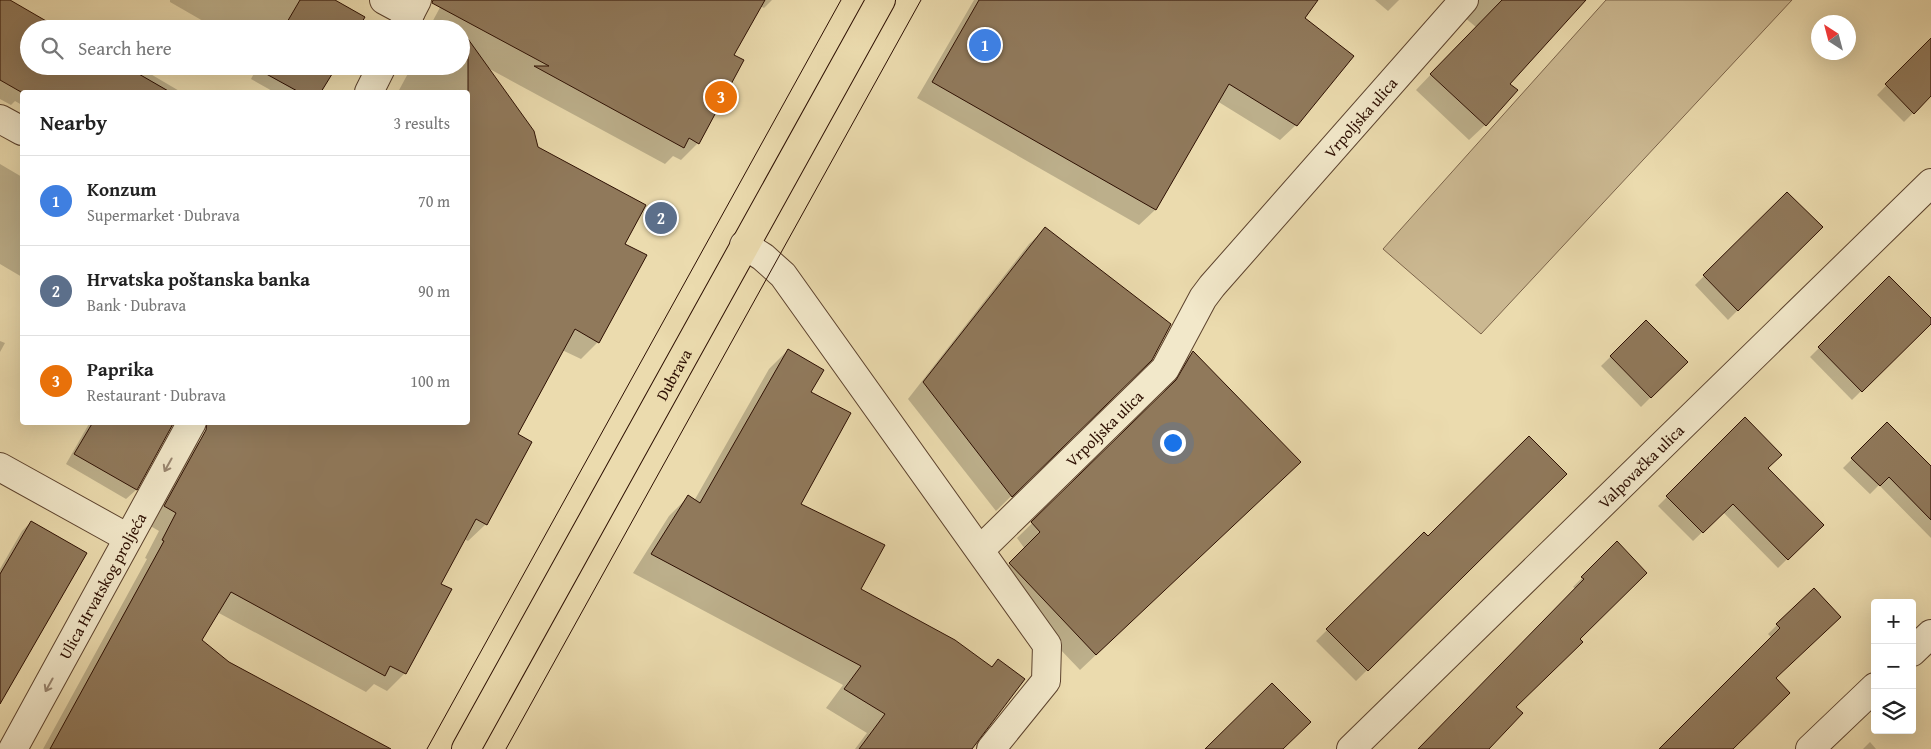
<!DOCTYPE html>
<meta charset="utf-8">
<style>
body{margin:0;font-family:"Gentium Book Plus",serif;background:#f6f6f6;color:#222}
.controls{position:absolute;right:15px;bottom:15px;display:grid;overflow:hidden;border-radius:5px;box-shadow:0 5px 20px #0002}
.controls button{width:45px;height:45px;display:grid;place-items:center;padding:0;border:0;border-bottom:1px solid #e0e0e0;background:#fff;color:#222;font:25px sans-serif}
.compass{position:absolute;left:1811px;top:15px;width:45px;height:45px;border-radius:50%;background:#fff;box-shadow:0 5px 20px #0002;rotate:324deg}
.you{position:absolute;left:1172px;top:442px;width:18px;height:18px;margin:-12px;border:4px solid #fff;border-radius:50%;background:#1a73e8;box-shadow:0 0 0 8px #1a73e833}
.badge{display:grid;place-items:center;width:32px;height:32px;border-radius:50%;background:#1a73e8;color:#fff;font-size:16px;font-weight:700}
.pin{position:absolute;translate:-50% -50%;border:2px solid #fff;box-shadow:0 1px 5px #0006}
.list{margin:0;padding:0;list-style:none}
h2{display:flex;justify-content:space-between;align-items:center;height:65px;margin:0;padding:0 20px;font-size:21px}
h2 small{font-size:16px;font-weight:400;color:#767676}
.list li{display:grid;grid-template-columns:32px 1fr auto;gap:15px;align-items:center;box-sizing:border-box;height:90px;padding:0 20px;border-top:1px solid #e0e0e0}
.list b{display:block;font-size:19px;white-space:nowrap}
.list p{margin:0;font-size:16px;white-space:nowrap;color:#767676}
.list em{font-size:16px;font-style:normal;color:#767676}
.icon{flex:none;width:28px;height:28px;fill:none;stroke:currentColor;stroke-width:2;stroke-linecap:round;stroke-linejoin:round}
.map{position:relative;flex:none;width:1931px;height:749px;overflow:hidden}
.search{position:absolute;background:#fff;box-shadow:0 5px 20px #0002;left:20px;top:20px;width:450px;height:55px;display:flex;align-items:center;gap:12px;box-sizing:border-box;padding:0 18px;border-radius:28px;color:#767676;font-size:19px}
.panel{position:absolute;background:#fff;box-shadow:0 5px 20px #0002;left:20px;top:90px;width:450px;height:335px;border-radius:5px}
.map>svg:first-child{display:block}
</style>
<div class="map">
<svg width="1931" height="749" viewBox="0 0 1931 749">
<rect width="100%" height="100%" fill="#ebdbae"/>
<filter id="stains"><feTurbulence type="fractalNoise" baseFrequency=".004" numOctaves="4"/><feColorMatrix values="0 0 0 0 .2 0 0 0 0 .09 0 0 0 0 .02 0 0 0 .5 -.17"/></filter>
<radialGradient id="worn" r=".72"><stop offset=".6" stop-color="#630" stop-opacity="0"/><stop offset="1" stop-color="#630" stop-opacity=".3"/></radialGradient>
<path fill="#cbb891" stroke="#7c644a" d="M 1606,0 L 1792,0 L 1481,334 L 1383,249 Z"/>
<g fill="#0003">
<path d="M 0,0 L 8,0 L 29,29 L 29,66 L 137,66 L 181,92 L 22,92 L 22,105 L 15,101 L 11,105 L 0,99 Z"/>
<path d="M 170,0 L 333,0 L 357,29 L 217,29 L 170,2 Z"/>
<path d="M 444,0 L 772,0 L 764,8 L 760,6 L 732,55 L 698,143 L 681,160 L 673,156 L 665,164 L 486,67 L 537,148 L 623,244 L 598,342 L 581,359 L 562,350 L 516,435 L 486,524 L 468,541 L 464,539 L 440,584 L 405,673 L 387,691 L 374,684 L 366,692 L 217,612 L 200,641 L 347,749 L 43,749 L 147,559 L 145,558 L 159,531 L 147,524 L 184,456 L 202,439 L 468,422 L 468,242 L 471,244 L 481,225 L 468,217 L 468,92 L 398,92 L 412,66 L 461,66 L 461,29 L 429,28 Z"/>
<path d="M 974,0 L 1316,0 L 1303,18 L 1296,125 L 1280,140 L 1217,101 L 1155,210 L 1139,225 L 917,98 Z"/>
<path d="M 1375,0 L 1399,0 L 1388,11 Z"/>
<path d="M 1452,0 L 1585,0 L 1508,84 L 1485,125 L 1469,140 L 1416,90 L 1476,27 L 1464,17 Z"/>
<path d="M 1920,51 L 1931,62 L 1931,95 L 1904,122 L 1877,95 Z"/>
<path d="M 258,66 L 335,66 L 320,92 L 274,92 L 251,79 Z"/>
<path d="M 0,164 L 22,177 L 22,277 L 0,264 Z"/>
<path d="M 1787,194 L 1821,227 L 1728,320 L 1695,285 Z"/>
<path d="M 1045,229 L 1151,359 L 996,511 L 908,399 L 1029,244 Z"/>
<path d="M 1889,278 L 1931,320 L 1931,322 L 1852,400 L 1810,357 Z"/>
<path d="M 1646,322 L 1686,362 L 1641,407 L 1601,366 Z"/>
<path d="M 0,341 L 5,343 L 0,352 Z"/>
<path d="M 788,350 L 809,392 L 799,504 L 860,590 L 990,668 L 998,660 L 970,749 L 855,749 L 867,733 L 826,708 L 843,685 L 633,573 L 669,516 L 688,497 L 694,501 L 769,369 Z"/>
<path d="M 1193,352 L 1284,477 L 1080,670 L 994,580 L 1025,549 L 1017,538 L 1161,397 L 1177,368 Z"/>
<path d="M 1745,419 L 1767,468 L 1822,525 L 1778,568 L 1723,512 L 1693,541 L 1658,506 Z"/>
<path d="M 90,422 L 172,422 L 136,490 L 126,499 L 66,464 Z"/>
<path d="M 1887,424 L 1931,468 L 1931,538 L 1879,485 L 1870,494 L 1843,468 Z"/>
<path d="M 1565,474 L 1356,681 L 1316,641 L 1424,534 L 1428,538 Z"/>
<path d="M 31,522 L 0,703 L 0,569 L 22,531 Z"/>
<path d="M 1617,543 L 1578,639 L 1515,707 L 1487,749 L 1420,749 L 1576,589 L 1573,587 Z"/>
<path d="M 1839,617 L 1774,678 L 1731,749 L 1660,749 L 1772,638 L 1768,634 L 1777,625 Z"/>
<path d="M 1870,742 L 1876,749 L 1863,749 Z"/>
</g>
<g fill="#90795b" stroke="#2d0f02">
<path d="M 0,0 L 10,0 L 60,29 L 29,29 L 29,66 L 125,66 L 170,92 L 21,92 L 0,80 Z"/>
<path d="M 300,0 L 335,0 L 365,17 L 358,29 L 283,29 Z"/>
<path d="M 433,0 L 765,0 L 734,55 L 744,60 L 699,144 L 689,138 L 684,148 L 534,66 L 549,66 L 432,3 Z"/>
<path d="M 979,0 L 1318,0 L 1305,18 L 1354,56 L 1297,126 L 1229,84 L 1156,210 L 932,82 Z"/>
<path d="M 1502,0 L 1586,0 L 1510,84 L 1518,90 L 1486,126 L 1430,74 Z"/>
<path d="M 1931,38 L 1931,96 L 1914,114 L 1885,84 Z"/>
<path d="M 468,39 L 534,131 L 538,147 L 646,205 L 625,244 L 647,255 L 599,343 L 575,329 L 518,434 L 532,442 L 487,525 L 476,519 L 441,584 L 452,589 L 406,674 L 390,666 L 385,676 L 231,592 L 202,640 L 229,662 L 391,749 L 50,749 L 164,541 L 162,540 L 176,513 L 164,506 L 206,430 L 207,422 L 468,422 Z"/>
<path d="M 261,66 L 337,66 L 321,92 L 299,92 L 259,70 Z"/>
<path d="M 1787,192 L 1823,227 L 1738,311 L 1703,275 Z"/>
<path d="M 1045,227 L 1171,324 L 1152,360 L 1012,497 L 923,382 Z"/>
<path d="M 1889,276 L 1931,318 L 1931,324 L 1862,392 L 1818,347 Z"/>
<path d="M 1646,320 L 1688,362 L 1651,398 L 1610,356 Z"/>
<path d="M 788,349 L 824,370 L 811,392 L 851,413 L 801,504 L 885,545 L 861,589 L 955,640 L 992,667 L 998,659 L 1025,679 L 972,749 L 859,749 L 885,714 L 844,689 L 861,666 L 651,554 L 688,495 L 700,503 Z"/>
<path d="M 1193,351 L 1301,462 L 1096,655 L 1009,563 L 1040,532 L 1031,522 L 1176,380 Z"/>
<path d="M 1745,417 L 1782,455 L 1768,468 L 1824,525 L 1788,560 L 1733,504 L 1703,533 L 1666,496 Z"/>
<path d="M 93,422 L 174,422 L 137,490 L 74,454 Z"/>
<path d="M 1887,422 L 1931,466 L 1931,520 L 1889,477 L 1880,486 L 1851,458 Z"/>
<path d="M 1529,436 L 1567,474 L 1368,671 L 1326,629 L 1424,532 L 1428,536 Z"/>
<path d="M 31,521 L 87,553 L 0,704 L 0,574 Z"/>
<path d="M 1617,541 L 1647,573 L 1580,639 L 1583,642 L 1516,707 L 1523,713 L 1489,749 L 1418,749 L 1584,579 L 1581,577 Z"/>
<path d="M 1814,588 L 1841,617 L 1776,678 L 1790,693 L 1733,749 L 1659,749 L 1780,628 L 1776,624 Z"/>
<path d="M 1272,683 L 1311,722 L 1283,749 L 1205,749 Z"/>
</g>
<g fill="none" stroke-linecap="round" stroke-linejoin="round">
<defs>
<g id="minor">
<path d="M 384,0 L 410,14"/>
<path d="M 402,29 L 417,0"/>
<path d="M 369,92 L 382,66"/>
<path d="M 0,119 L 22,131"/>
<path d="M 744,245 L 763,257 L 783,275 L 1047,645 L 1046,681 L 991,749"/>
<path d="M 0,467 L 128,538"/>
<path id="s1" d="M 980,550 L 1165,369 L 1203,298 L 1212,286 L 1464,0"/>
<path d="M 1912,652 L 1931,634"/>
<path id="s2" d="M 13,749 L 192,422"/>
<path id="s3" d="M 1351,749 L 1931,183"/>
<path d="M 1810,749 L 1875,687"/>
</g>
<g id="major">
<path id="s4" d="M 466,749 L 881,0"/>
</g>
</defs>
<use href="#minor" stroke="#5c422d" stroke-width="30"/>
<use href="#major" stroke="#2d0f02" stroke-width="30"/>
<use href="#minor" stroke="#f2e8ca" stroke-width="28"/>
<use href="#major" stroke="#ebdbae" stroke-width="28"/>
<g stroke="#2d0f02" stroke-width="1">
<path d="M 427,749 L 841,0"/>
<path d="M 506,749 L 921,0"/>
</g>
</g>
<defs><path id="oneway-shaft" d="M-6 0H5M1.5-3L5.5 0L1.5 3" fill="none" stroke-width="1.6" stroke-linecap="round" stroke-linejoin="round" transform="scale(1.25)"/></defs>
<g stroke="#998670">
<use href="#oneway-shaft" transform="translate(168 465) rotate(119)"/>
<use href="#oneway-shaft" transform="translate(49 685) rotate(119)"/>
</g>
<g text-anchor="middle" stroke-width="5" stroke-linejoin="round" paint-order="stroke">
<g font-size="16" fill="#2d0f02" stroke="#f2e8ca">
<text dy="6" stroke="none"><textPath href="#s1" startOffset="579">Vrpoljska ulica</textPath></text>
<text dy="6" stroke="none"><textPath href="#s4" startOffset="428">Dubrava</textPath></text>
<text dy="6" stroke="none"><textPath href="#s1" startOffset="174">Vrpoljska ulica</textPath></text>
<text dy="6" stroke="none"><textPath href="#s3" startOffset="405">Valpovačka ulica</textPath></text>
<text dy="6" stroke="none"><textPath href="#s2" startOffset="186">Ulica Hrvatskog proljeća</textPath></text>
</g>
</g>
<rect width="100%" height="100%" filter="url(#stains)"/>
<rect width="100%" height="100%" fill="url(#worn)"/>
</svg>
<div class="controls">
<button>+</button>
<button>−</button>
<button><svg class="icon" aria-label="layers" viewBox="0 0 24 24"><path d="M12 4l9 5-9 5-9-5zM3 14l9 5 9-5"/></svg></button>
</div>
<svg class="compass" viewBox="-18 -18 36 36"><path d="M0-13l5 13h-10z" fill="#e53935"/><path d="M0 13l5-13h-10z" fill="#767676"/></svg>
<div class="you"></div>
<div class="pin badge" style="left:985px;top:45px;background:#3f7fe0">1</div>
<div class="pin badge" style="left:661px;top:218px;background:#5c6f8a">2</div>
<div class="pin badge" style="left:721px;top:97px;background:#e8710a">3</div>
<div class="search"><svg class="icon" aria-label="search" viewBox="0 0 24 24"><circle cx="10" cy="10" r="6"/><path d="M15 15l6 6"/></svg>Search here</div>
<section class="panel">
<h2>Nearby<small>3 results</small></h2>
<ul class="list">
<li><span class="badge" style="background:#3f7fe0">1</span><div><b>Konzum</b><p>Supermarket · Dubrava</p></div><em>70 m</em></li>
<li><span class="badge" style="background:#5c6f8a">2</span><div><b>Hrvatska poštanska banka</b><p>Bank · Dubrava</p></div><em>90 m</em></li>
<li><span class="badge" style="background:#e8710a">3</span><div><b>Paprika</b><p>Restaurant · Dubrava</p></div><em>100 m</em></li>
</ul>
</section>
</div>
